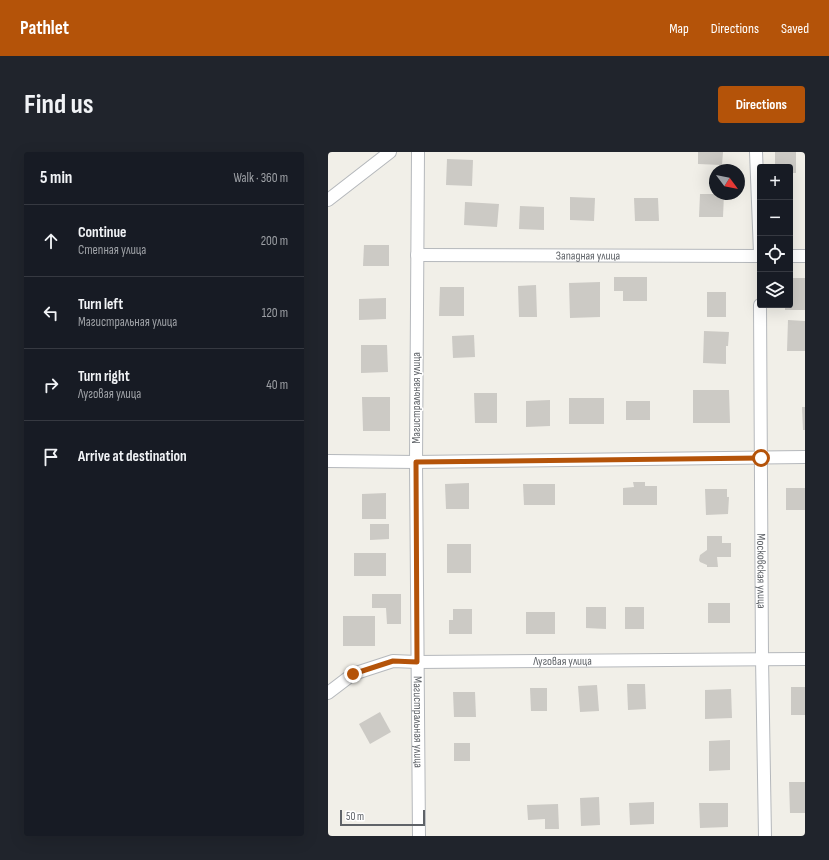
<!DOCTYPE html>
<meta charset="utf-8">
<style>
body{margin:0;font-family:"Sofia Sans Condensed",sans-serif;background:#20242c;color:#f1f3f6}
.controls{position:absolute;right:12px;top:12px;display:grid;overflow:hidden;border-radius:4px;box-shadow:0 4px 16px #0002}
.controls button{width:36px;height:36px;display:grid;place-items:center;padding:0;border:0;border-bottom:1px solid #363941;background:#171b24;color:#f1f3f6;font:20px sans-serif}
.compass{position:absolute;left:381px;top:12px;width:36px;height:36px;border-radius:50%;background:#171b24;box-shadow:0 4px 16px #0002;rotate:122deg}
.scale{position:absolute;left:12px;bottom:10px;width:85px;box-sizing:border-box;padding-left:4px;border:2px solid #5f6368;border-top:0;font-size:11px;line-height:14px;white-space:nowrap;color:#5f6368;-webkit-text-stroke:3px #fff;paint-order:stroke}
.stop{position:absolute;width:12px;height:12px;margin:-9px;border:3px solid #b45309;border-radius:50%;background:#fff}
.stop.end{background:#b45309;border-color:#fff;box-shadow:0 1px 4px #0008}
.list{margin:0;padding:0;list-style:none}
h2{display:flex;justify-content:space-between;align-items:center;height:52px;margin:0;padding:0 16px;font-size:17px}
h2 small{font-size:13px;font-weight:400;color:#9ea1a6}
.list li{display:grid;grid-template-columns:26px 1fr auto;gap:12px;align-items:center;box-sizing:border-box;height:72px;padding:0 16px;border-top:1px solid #363941}
.list b{display:block;font-size:15px;white-space:nowrap}
.list p{margin:0;font-size:13px;white-space:nowrap;color:#9ea1a6}
.list em{font-size:13px;font-style:normal;color:#9ea1a6}
.icon{flex:none;width:22px;height:22px;fill:none;stroke:currentColor;stroke-width:2;stroke-linecap:round;stroke-linejoin:round}
.map{position:relative;flex:none;width:477px;height:684px;overflow:hidden;border-radius:4px}
header{display:flex;align-items:center;gap:24px;box-sizing:border-box;height:56px;padding:0 20px;background:#b45309;color:#fff}
header strong{font-size:19px}
nav{display:flex;gap:22px;margin-inline-start:auto;font-size:14px}
.intro{display:flex;align-items:center;justify-content:space-between;box-sizing:border-box;height:96px;padding:0 24px}
h1{margin:0;font-size:28px}
.button{padding:10px 18px;border-radius:4px;background:#b45309;color:#fff;font-size:14px;font-weight:700}
main{display:flex;gap:24px;padding:0 24px}
aside{flex:1;background:#171b24;border-radius:4px;box-shadow:0 4px 16px #0002}
.map>svg:first-child{display:block}
</style>
<header>
<strong>Pathlet</strong>
<nav><a>Map</a><a>Directions</a><a>Saved</a></nav>
</header>
<div class="intro"><h1>Find us</h1><a class="button">Directions</a></div>
<main>
<aside>
<h2>5 min<small>Walk · 360 m</small></h2>
<ul class="list">
<li><svg class="icon" aria-label="ahead" viewBox="0 0 24 24"><path d="M12 20V5M6 11l6-6 6 6"/></svg><div><b>Continue</b><p>Степная улица</p></div><em>200 m</em></li>
<li><svg class="icon" aria-label="left" viewBox="0 0 24 24"><path d="M17 20v-9H6M10 6l-5 5 5 5"/></svg><div><b>Turn left</b><p>Магистральная улица</p></div><em>120 m</em></li>
<li><svg class="icon" aria-label="right" viewBox="0 0 24 24"><path d="M7 20v-9h11M14 6l5 5-5 5"/></svg><div><b>Turn right</b><p>Луговая улица</p></div><em>40 m</em></li>
<li><svg class="icon" aria-label="arrive" viewBox="0 0 24 24"><path d="M6 21V4h12l-3 4 3 4H6"/></svg><div><b>Arrive at destination</b></div></li>
</ul>
</aside>
<div class="map">
<svg width="477" height="684" viewBox="0 0 477 684">
<rect width="100%" height="100%" fill="#f1efe8"/>
<g fill="#cccac5">
<path d="M 370,0 L 395,0 L 394,13 L 370,12 Z"/>
<path d="M 447,0 L 468,0 L 468,21 L 462,21 L 462,15 L 447,15 Z"/>
<path d="M 119,7 L 145,8 L 144,34 L 118,33 Z"/>
<path d="M 372,42 L 396,42 L 395,65 L 371,65 Z"/>
<path d="M 242,45 L 267,46 L 266,69 L 242,68 Z"/>
<path d="M 306,46 L 330,46 L 331,69 L 307,69 Z"/>
<path d="M 137,50 L 171,52 L 169,75 L 136,73 Z"/>
<path d="M 192,54 L 216,55 L 216,78 L 191,77 Z"/>
<path d="M 36,93 L 61,93 L 61,114 L 35,114 Z"/>
<path d="M 286,125 L 319,125 L 319,149 L 295,149 L 295,139 L 286,139 Z"/>
<path d="M 462,126 L 477,126 L 477,158 L 457,158 L 457,153 L 462,153 Z"/>
<path d="M 272,130 L 272,165 L 242,166 L 241,131 Z"/>
<path d="M 208,133 L 209,165 L 191,165 L 190,134 Z"/>
<path d="M 112,135 L 136,135 L 136,164 L 111,164 Z"/>
<rect x="379" y="140" width="19" height="25"/>
<path d="M 58,146 L 58,167 L 31,168 L 31,147 Z"/>
<path d="M 460,168 L 477,169 L 477,199 L 459,199 Z"/>
<path d="M 376,179 L 401,180 L 400,194 L 398,194 L 398,212 L 375,211 Z"/>
<path d="M 146,183 L 147,205 L 125,206 L 124,184 Z"/>
<path d="M 33,193 L 59,193 L 60,220 L 33,221 Z"/>
<path d="M 365,238 L 401,238 L 402,271 L 365,271 Z"/>
<path d="M 146,241 L 169,241 L 169,271 L 147,271 Z"/>
<path d="M 34,245 L 62,245 L 62,279 L 35,279 Z"/>
<rect x="241" y="246" width="35" height="26"/>
<path d="M 222,248 L 222,274 L 198,275 L 198,249 Z"/>
<rect x="298" y="249" width="24" height="19"/>
<path d="M 474,255 L 477,255 L 477,278 L 475,278 Z"/>
<path d="M 305,330 L 317,330 L 317,334 L 329,334 L 329,353 L 295,353 L 295,336 L 306,335 Z"/>
<path d="M 141,331 L 141,357 L 118,357 L 117,332 Z"/>
<path d="M 195,332 L 227,332 L 227,353 L 196,353 Z"/>
<rect x="458" y="336" width="19" height="22"/>
<path d="M 377,337 L 399,337 L 399,345 L 401,345 L 400,362 L 378,363 Z"/>
<path d="M 58,341 L 58,367 L 34,367 L 34,342 Z"/>
<path d="M 42,372 L 61,372 L 61,387 L 42,388 Z"/>
<path d="M 379,384 L 394,384 L 394,391 L 403,391 L 403,405 L 389,405 L 390,415 L 379,415 L 379,413 L 372,410 L 371,408 L 372,403 L 379,398 Z"/>
<rect x="119" y="392" width="24" height="29"/>
<rect x="26" y="401" width="32" height="23"/>
<path d="M 44,442 L 73,442 L 73,472 L 59,472 L 58,456 L 44,456 Z"/>
<rect x="380" y="451" width="22" height="20"/>
<path d="M 258,455 L 278,455 L 278,477 L 258,476 Z"/>
<rect x="297" y="455" width="19" height="22"/>
<path d="M 125,457 L 144,457 L 144,482 L 121,482 L 121,468 L 125,468 Z"/>
<rect x="198" y="460" width="29" height="22"/>
<rect x="15" y="464" width="32" height="30"/>
<path d="M 299,532 L 317,532 L 318,557 L 300,558 Z"/>
<path d="M 269,533 L 271,559 L 252,560 L 250,534 Z"/>
<rect x="463" y="535" width="14" height="28"/>
<path d="M 202,536 L 219,536 L 219,559 L 203,559 Z"/>
<path d="M 403,537 L 404,566 L 377,567 L 377,538 Z"/>
<path d="M 125,540 L 147,540 L 148,565 L 126,565 Z"/>
<path d="M 52,560 L 63,580 L 42,592 L 31,572 Z"/>
<path d="M 402,588 L 402,618 L 381,619 L 381,589 Z"/>
<rect x="126" y="591" width="16" height="18"/>
<path d="M 461,630 L 477,630 L 477,661 L 462,661 Z"/>
<path d="M 271,645 L 272,673 L 253,674 L 252,646 Z"/>
<path d="M 326,650 L 326,672 L 302,673 L 301,651 Z"/>
<path d="M 371,651 L 400,651 L 400,675 L 372,676 Z"/>
<path d="M 230,652 L 231,677 L 217,677 L 217,667 L 200,668 L 199,653 Z"/>
</g>
<g fill="none" stroke-linecap="round" stroke-linejoin="round">
<defs>
<g id="minor">
<path id="s1" d="M 90,0 L 88,310 L 91,684"/>
<path d="M 428,0 L 432,101"/>
<path d="M 0,48 L 62,0"/>
<path id="s2" d="M 89,103 L 432,104"/>
<path d="M 462,104 L 477,104"/>
<path id="s3" d="M 432,153 L 434,506 L 437,684"/>
<path d="M 0,309 L 88,310 L 477,305"/>
<path id="s4" d="M 0,541 L 25,522 L 65,509 L 89,510 L 477,507"/>
</g>
</defs>
<use href="#minor" stroke="#b5b8bc" stroke-width="14"/>
<use href="#minor" stroke="#fff" stroke-width="12"/>
</g>
<g fill="none" stroke-linecap="round" stroke-linejoin="round">
<path stroke="#b45309" stroke-width="5" d="M 25,522 L 65,509 L 89,510 L 88,310 L 433,306"/>
</g>
<g text-anchor="middle" stroke-width="3" stroke-linejoin="round" paint-order="stroke">
<g font-size="12" fill="#5f6368" stroke="#fff">
<text dy="4" stroke="none"><textPath href="#s2" startOffset="171">Западная улица</textPath></text>
<text transform="translate(88 246) rotate(-90)" y="4">Магистральная улица</text>
<text dy="4" stroke="none"><textPath href="#s3" startOffset="266">Московская улица</textPath></text>
<text dy="4" stroke="none"><textPath href="#s4" startOffset="243">Луговая улица</textPath></text>
<text dy="4" stroke="none"><textPath href="#s1" startOffset="570">Магистральная улица</textPath></text>
</g>
</g>
</svg>
<div class="controls">
<button>+</button>
<button>−</button>
<button><svg class="icon" aria-label="locate" viewBox="0 0 24 24"><circle cx="12" cy="12" r="6"/><path d="M12 2v4M12 18v4M2 12h4M18 12h4"/></svg></button>
<button><svg class="icon" aria-label="layers" viewBox="0 0 24 24"><path d="M12 4l9 5-9 5-9-5zM3 14l9 5 9-5"/></svg></button>
</div>
<svg class="compass" viewBox="-18 -18 36 36"><path d="M0-13l5 13h-10z" fill="#e53935"/><path d="M0 13l5-13h-10z" fill="#9ea1a6"/></svg>
<div class="scale">50 m</div>
<div class="stop" style="left:433px;top:306px"></div>
<div class="stop end" style="left:25px;top:522px"></div>
</div>
</main>
